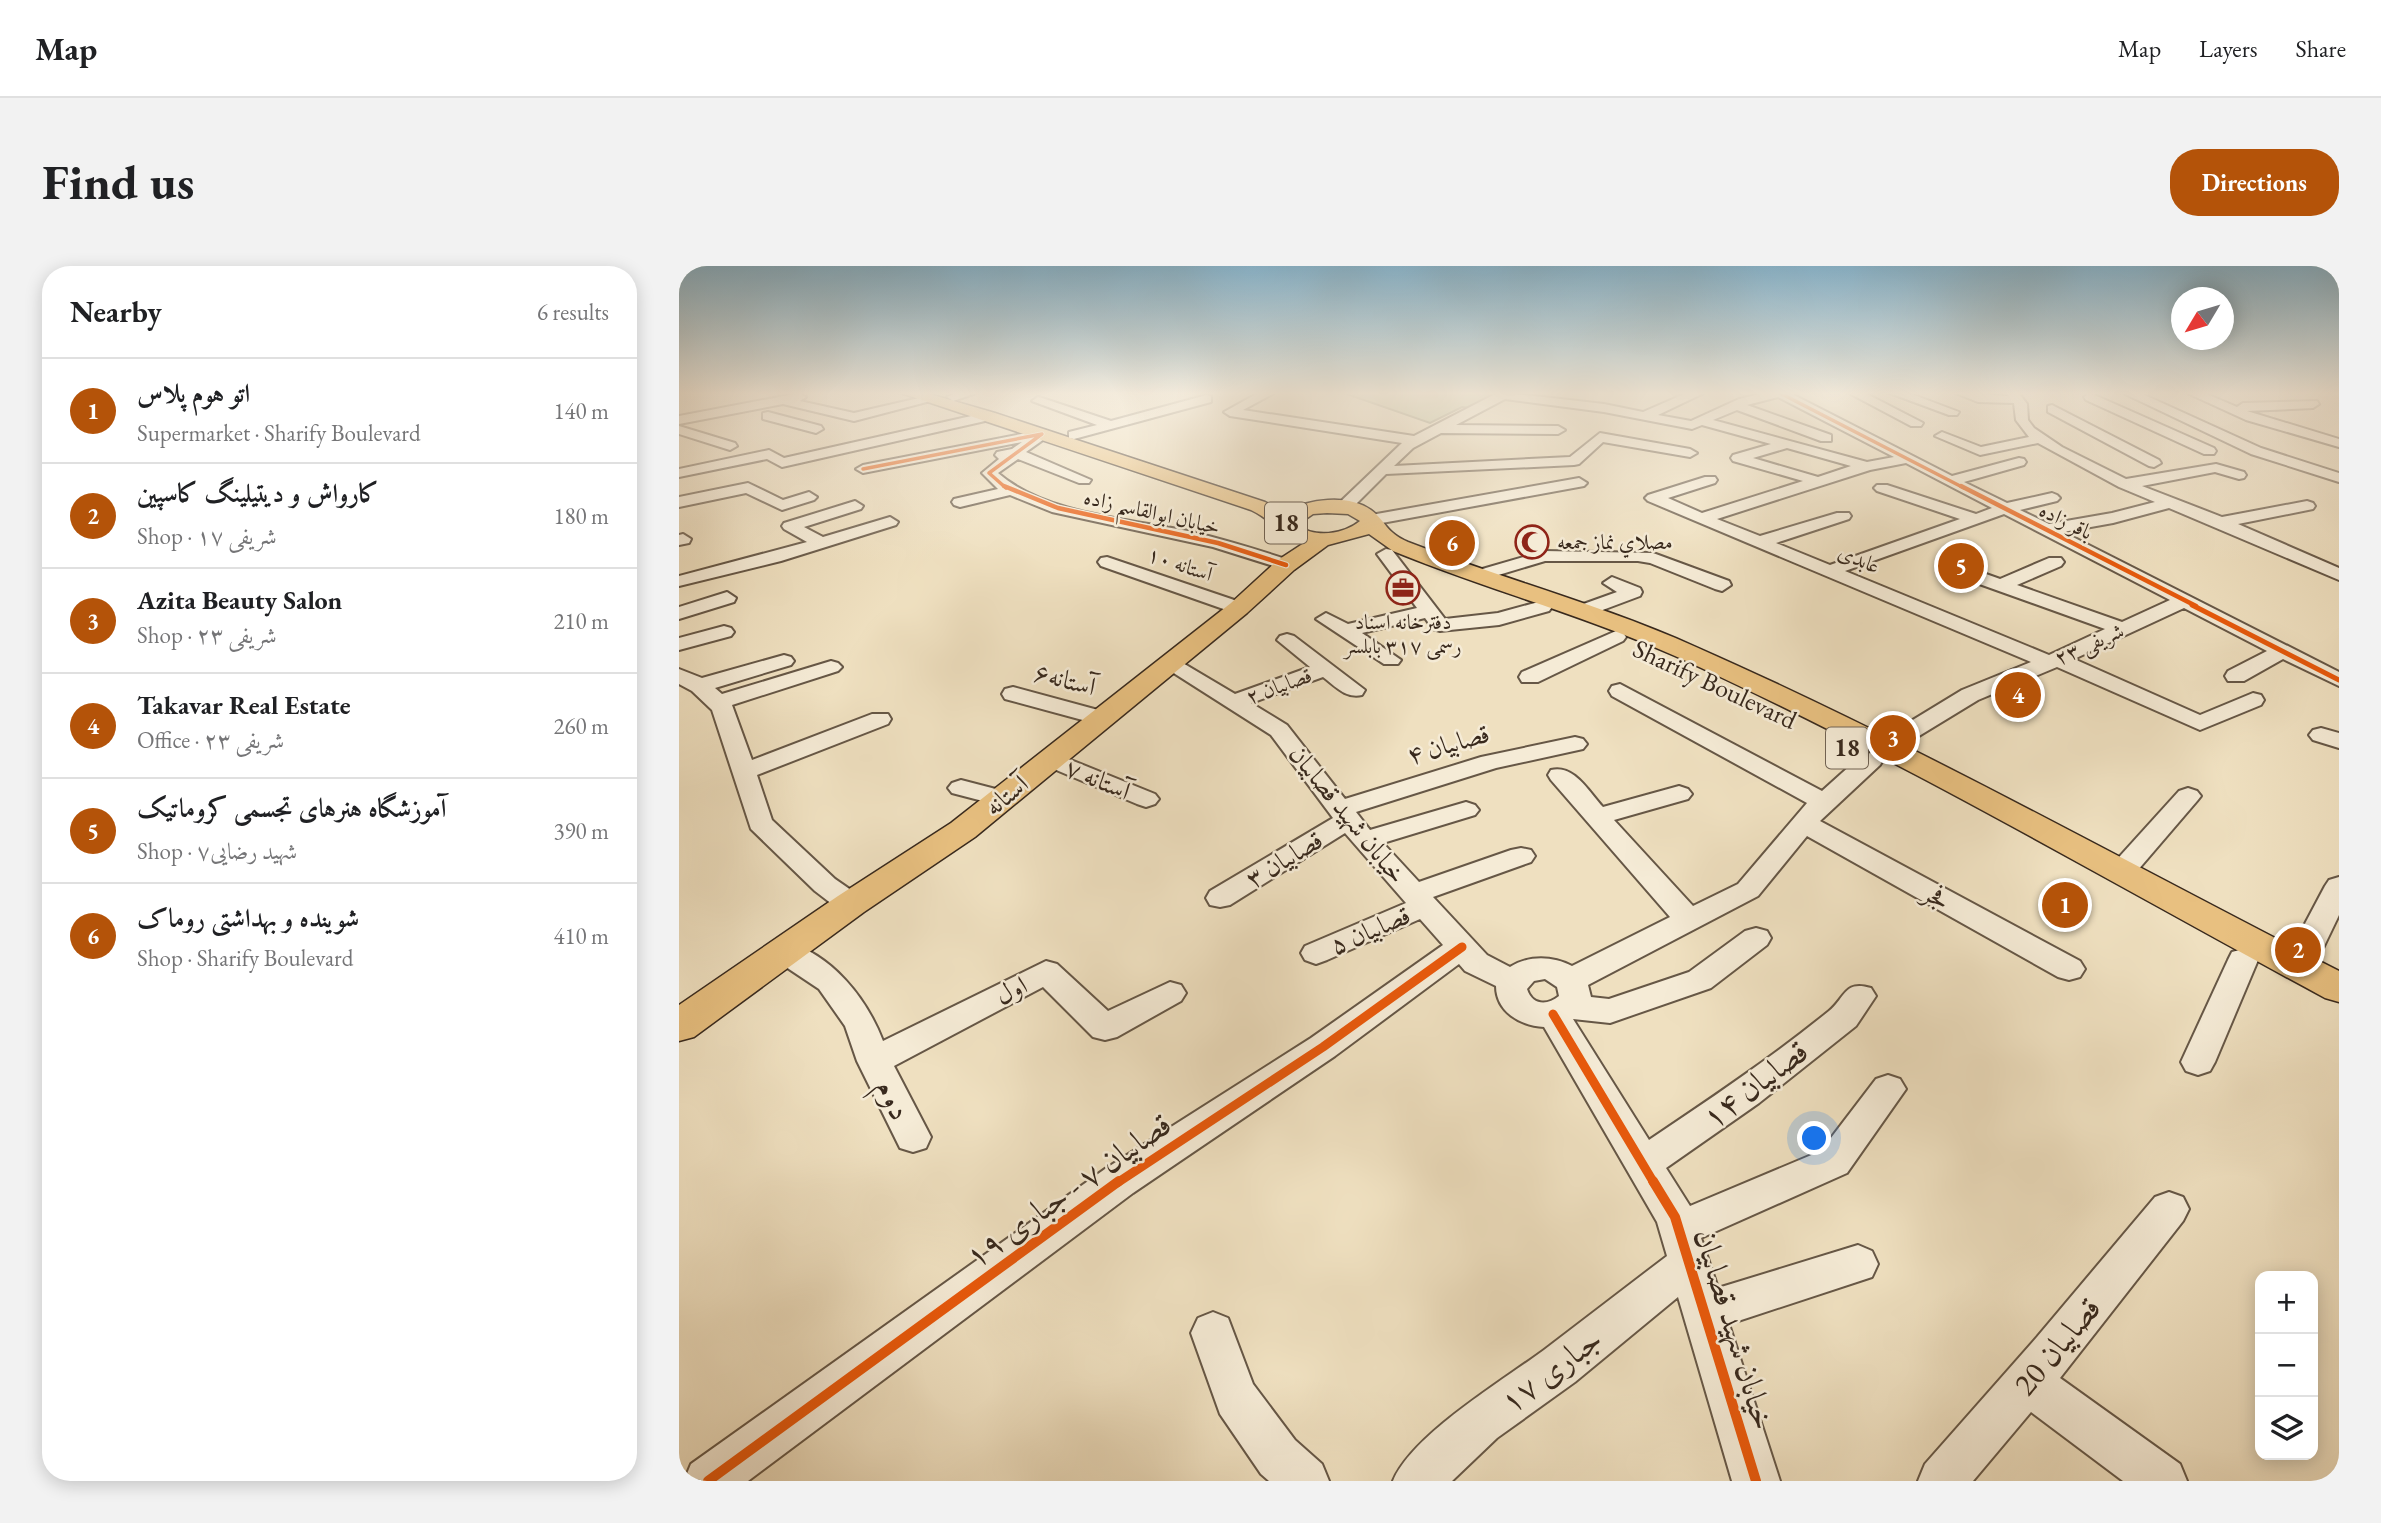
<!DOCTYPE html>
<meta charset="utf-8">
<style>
body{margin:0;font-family:"EB Garamond",Amiri,serif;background:#f2f2f2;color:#202124}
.controls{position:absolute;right:21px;bottom:21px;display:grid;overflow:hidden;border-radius:14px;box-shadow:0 4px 18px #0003}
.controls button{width:63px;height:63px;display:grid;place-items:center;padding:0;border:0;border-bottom:2px solid #e0e0e0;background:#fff;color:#202124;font:35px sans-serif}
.compass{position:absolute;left:1492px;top:21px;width:63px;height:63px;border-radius:50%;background:#fff;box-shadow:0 4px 18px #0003;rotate:232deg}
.you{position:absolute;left:1136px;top:873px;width:24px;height:24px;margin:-18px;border:5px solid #fff;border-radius:50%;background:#1a73e8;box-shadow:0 0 0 10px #1a73e833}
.badge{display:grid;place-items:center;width:46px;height:46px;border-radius:50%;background:#b45309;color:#fff;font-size:23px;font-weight:700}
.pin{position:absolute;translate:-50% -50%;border:4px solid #fff;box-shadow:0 2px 7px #0006}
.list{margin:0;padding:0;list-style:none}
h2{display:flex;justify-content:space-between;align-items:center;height:91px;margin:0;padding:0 28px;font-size:30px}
h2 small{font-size:23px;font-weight:400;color:#757577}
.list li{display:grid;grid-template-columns:46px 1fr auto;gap:21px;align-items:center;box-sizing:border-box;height:105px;padding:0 28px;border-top:2px solid #e0e0e0}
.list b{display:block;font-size:26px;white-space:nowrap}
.list p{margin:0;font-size:23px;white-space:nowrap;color:#757577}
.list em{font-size:23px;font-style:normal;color:#757577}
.icon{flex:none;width:38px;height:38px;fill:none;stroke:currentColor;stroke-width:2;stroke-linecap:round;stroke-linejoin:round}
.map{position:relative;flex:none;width:1660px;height:1215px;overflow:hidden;border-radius:28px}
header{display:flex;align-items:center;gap:42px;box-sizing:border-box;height:98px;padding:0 35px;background:#fff;border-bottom:2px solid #e0e0e0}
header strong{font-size:33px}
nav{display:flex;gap:38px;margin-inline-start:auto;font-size:24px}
.intro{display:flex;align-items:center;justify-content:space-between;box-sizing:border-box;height:168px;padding:0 42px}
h1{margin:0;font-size:49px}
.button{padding:18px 32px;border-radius:28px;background:#b45309;color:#fff;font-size:24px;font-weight:700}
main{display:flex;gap:42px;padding:0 42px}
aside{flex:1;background:#fff;border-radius:28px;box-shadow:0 4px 18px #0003}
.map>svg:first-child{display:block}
</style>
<header>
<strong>Map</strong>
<nav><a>Map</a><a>Layers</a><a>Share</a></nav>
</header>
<div class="intro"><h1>Find us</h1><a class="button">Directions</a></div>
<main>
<aside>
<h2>Nearby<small>6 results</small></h2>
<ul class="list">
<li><span class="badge">1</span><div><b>اتو هوم پلاس</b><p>Supermarket · Sharify Boulevard</p></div><em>140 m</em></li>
<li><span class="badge">2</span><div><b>کارواش و دیتیلینگ کاسپین</b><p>Shop · شریفی ۱۷</p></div><em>180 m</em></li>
<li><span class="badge">3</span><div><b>Azita Beauty Salon</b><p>Shop · شریفی ۲۳</p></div><em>210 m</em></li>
<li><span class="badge">4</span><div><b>Takavar Real Estate</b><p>Office · شریفی ۲۳</p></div><em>260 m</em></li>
<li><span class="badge">5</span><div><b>آموزشگاه هنرهای تجسمی کروماتیک</b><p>Shop · شهید رضایی۷</p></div><em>390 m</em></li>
<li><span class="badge">6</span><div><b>شوینده و بهداشتی روماک</b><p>Shop · Sharify Boulevard</p></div><em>410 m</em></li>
</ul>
</aside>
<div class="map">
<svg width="1660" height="1215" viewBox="0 0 1660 1215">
<rect width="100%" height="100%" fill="#efe0c0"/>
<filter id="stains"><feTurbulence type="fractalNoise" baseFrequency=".00286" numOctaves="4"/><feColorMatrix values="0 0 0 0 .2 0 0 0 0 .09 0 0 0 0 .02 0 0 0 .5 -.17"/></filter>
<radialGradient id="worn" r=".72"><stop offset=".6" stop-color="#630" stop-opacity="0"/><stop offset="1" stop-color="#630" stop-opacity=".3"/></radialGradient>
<path fill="#b6c395" stroke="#777659" stroke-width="2" d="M 662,126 L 822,126 L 792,142 L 783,141 L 751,157 Z"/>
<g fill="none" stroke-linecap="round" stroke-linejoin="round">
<defs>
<g id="minor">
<path d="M 278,126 L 300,126 L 274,135 L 268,131 Z"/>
<path d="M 581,126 L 597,126 L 564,144 L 735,170 L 820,126 L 925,138 L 964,146 L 1010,126 L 1027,126 L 979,149 L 1012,155 L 1060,133 L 1089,126 L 1109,126 L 1273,210 L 1340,192 L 1345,193 L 1347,196 L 1345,199 L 1285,216 L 1328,237 L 1373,227 L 1378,229 L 1381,232 L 1378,235 L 1341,244 L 1370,258 L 1433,247 L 1476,236 L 1440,221 L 1359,177 L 1301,189 L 1256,170 L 1263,166 L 1302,181 L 1350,171 L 1337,154 L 1335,137 L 1299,136 L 1274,126 L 1329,130 L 1326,126 L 1339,126 L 1348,138 L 1349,154 L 1355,162 L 1383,181 L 1447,213 L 1537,198 L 1565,206 L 1567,209 L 1565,212 L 1560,213 L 1536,206 L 1463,220 L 1543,251 L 1628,235 L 1634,237 L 1636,240 L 1634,243 L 1559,258 L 1660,302 L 1660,314 L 1490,242 L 1434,257 L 1384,266 L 1660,406 L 1660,420 L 1604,393 L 1565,415 L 1549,415 L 1546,410 L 1549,405 L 1588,385 L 1505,342 L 1395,393 L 1521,449 L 1574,427 L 1582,429 L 1585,434 L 1582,439 L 1521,464 L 1378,401 L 1299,434 L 1212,487 L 1196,487 L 1192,482 L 1196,477 L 1283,424 L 1352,396 L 969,235 L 966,232 L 969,229 L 1026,211 L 1036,211 L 1038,214 L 1036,217 L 989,232 L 1023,247 L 1124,215 L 1054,195 L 1052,192 L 1054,189 L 1092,178 L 1023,159 L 1013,163 L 925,146 L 826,133 L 777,159 L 879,160 L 886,164 L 879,168 L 762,167 L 734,182 L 715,200 L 891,191 L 921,167 L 1011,183 L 1018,187 L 1011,191 L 924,176 L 900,198 L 895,199 L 707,208 L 670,245 L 658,245 L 656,242 L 658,239 L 723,177 L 551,150 L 545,146 ZM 1099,131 L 1215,191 L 1188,196 L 1034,154 L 1058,144 L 1142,175 L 1152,175 L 1152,169 L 1068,139 ZM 1108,182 L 1172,200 L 1139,211 L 1074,192 ZM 1227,197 L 1313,242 L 1297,248 L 1208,219 L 1198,219 L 1195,222 L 1198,225 L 1281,253 L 1151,299 L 1097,277 L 1170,253 L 1172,250 L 1170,247 L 1158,247 L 1081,270 L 1038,253 L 1191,204 ZM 1325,248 L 1491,334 L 1443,356 L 1338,319 L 1382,300 L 1385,296 L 1382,292 L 1370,292 L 1321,313 L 1276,297 L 1264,297 L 1261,301 L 1264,305 L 1426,363 L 1370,389 L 1166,305 Z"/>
<path d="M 1168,126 L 1184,126 L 1244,157 L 1242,160 L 1232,160 Z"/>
<path d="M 1208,126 L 1227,126 L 1280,146 L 1278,149 L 1270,149 Z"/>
<path d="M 1442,126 L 1459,126 L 1582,182 L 1660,207 L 1660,216 L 1572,188 Z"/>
<path d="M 1506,126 L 1523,126 L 1558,141 L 1564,137 L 1638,135 L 1640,138 L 1634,142 L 1568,145 L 1660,173 L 1660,181 L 1567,154 Z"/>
<path d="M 121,127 L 127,131 L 121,135 L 175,147 L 253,129 L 259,133 L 175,155 L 104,138 L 0,158 L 0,150 Z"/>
<path d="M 1411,127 L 1535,182 L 1537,185 L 1535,188 L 1525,188 L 1407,134 L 1405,131 Z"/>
<path d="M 528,129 L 532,130 L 532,136 L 395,173 L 390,172 L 390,166 L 418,159 L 353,135 L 359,131 L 363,132 L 432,155 Z"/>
<path d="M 1373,139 L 1480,194 L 1482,197 L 1475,201 L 1470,200 L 1369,146 L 1369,140 Z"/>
<path d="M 89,146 L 142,160 L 144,163 L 137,167 L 84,153 L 84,147 Z"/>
<path d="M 310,146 L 316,150 L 315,153 L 103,201 L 88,193 L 0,211 L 0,203 L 90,184 L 105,192 Z"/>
<path d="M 0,160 L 56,177 L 58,180 L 51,184 L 0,168 Z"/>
<path d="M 363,164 L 368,165 L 368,171 L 347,186 L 412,214 L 410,217 L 400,217 L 339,193 L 319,207 C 366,248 450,253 509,265 C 545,273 579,284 613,295 L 616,299 L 607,304 L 534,281 L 373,246 L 331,229 L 281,241 L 275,239 L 273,236 L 275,233 L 319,223 L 303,207 L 320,193 L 316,189 L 318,186 L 333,183 L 343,176 L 184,207 L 177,203 L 184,199 Z"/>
<path d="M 900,212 L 908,217 L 905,220 L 692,259 L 684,254 L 692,249 Z"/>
<path d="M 69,217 L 104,234 L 130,226 L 138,231 L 135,234 L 103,244 L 67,227 L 0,241 L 0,231 Z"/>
<path d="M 176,235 L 184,240 L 182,243 L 125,261 L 144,271 L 211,251 L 219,256 L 217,259 L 102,295 L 0,320 L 0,310 L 128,276 L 105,263 L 103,260 L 105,257 Z"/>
<path d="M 4,268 L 12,273 L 10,277 L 0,279 L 0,269 Z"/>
<path d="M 707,283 L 713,284 L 766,353 L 819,347 L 863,335 L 873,341 L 870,345 L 820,359 L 761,365 L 754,363 L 746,352 L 683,367 L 722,394 L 719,398 L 705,398 L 637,353 L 647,347 L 669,358 L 738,342 L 698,288 Z"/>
<path d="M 865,285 L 974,287 L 1050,315 L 1052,319 L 1043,325 L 1036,323 L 971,297 L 959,295 L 866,295 L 806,313 L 797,308 L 800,304 Z"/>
<path d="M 428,291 L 567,338 L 570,342 L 567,346 L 553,346 L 422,300 L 419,296 L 422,292 Z"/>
<path d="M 933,311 L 961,322 L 963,326 L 961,330 L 913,348 L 899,348 L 896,344 L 899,340 L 938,326 L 924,317 Z"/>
<path d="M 48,326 L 57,332 L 55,336 L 0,353 L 0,341 Z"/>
<path d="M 45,360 L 52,362 L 55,366 L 52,370 L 0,384 L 0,372 Z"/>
<path d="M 937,365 L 944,367 L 947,371 L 944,375 L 859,416 L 843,416 L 840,411 L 843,406 Z"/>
<path d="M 608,368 L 615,370 L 686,424 L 683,429 C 667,433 656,420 644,411 L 572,437 L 608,459 L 666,533 L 802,491 L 896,471 L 904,473 L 908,478 L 904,483 L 817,502 L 677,546 L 691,564 L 787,536 L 796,539 L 800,544 L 796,549 L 704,577 L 740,616 L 832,584 L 842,582 L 852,584 L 856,590 L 852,596 L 754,631 L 808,689 L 831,701 C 850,689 874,690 893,700 L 991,651 L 872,514 L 869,509 L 872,504 C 895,498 910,526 924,541 L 1000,520 L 1009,523 L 1013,528 L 1009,533 L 935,554 L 1014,640 L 1059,618 L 1128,537 L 933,430 L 930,425 L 933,420 L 941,418 L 1143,525 L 1183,489 L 1192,487 L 1201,489 L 1204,494 L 1201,499 L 1141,555 L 1401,695 L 1406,703 L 1401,711 L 1390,714 L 1379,711 L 1128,570 L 1079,630 L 909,719 L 912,731 L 930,733 L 1010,706 L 1066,665 L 1077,662 L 1088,665 L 1092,672 L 1088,679 L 1032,722 L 931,757 L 894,753 L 970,874 C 1031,833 1092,792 1150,745 C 1167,731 1165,714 1192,722 L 1197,730 L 1177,760 L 1080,837 L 987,902 L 1011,940 L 1142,885 L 1197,813 L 1209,809 L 1221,813 L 1227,823 L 1168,907 L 1022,972 L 1039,1022 L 1179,979 L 1193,985 L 1199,998 L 1193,1011 L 1050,1058 L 1101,1215 L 1053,1215 L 999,1031 L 896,1116 L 818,1172 L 773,1215 L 714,1215 C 733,1169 823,1115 865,1084 C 906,1053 947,1021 988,990 L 978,956 L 865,761 C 842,760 817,746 817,720 L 786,705 L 780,698 L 656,790 L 454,927 L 69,1215 L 5,1215 L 12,1198 L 426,903 L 632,772 L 764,679 L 741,653 L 648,694 L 637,698 L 626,694 L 622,687 L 626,680 L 727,637 L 666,567 L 551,639 L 541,641 L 531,639 L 527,632 L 531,625 L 654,552 L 592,469 L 479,397 L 483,393 L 497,393 L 556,428 L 631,401 L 598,374 L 601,370 ZM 866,713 L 878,721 L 880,730 C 868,740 853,739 848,723 L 855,715 Z"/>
<path d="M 105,389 L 112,391 L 115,395 L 112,399 L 36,422 L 43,428 L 152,395 L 159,397 L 163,401 L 159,405 L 53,439 L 73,494 L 193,448 L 209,448 L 212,453 L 209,458 L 78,509 L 93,554 L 156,613 L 182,631 L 187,638 L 182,645 L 172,647 L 162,645 L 136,625 L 72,563 L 33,444 L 13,425 L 0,418 L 0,403 L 23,412 Z"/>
<path d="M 334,421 L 430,447 L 433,452 L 430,457 L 422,459 L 326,433 L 323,428 L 326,423 Z"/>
<path d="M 1642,462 L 1660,467 L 1660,482 L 1634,474 L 1630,469 L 1634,464 Z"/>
<path d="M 372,486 L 476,528 L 480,533 L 476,538 L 467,541 L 458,538 L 363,498 L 360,493 L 363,488 Z"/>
<path d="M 282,514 L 332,527 L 336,532 L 332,537 L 323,540 L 273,527 L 269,522 L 273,517 Z"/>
<path d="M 1509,522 L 1518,525 L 1522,530 L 1518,535 L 1452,612 L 1442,615 L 1432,612 L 1428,606 L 1432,600 L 1500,525 Z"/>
<path d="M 1660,611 L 1660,649 L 1635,701 L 1630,709 L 1619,712 L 1608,709 L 1603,701 L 1646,620 L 1650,614 Z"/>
<path d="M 106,675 C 153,689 187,731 204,775 L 367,695 L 378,698 L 429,745 L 491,716 L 502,719 L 507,727 L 502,735 L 438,771 L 426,774 L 414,771 L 364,721 L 215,800 L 252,871 L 247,882 L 234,886 L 221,882 L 178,795 L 166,760 L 140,723 L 95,693 L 91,686 L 95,679 Z"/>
<path d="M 1564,683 L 1575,686 L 1579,694 L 1536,796 L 1531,805 L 1519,809 L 1507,805 L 1502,796 L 1549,694 L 1553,686 Z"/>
<path d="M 1490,926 L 1504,931 L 1510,943 L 1504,955 L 1381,1112 L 1501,1198 L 1508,1215 L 1444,1215 L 1352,1146 L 1294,1215 L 1239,1215 L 1246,1198 L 1358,1071 L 1476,931 Z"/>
<path d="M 534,1046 L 549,1052 L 574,1118 L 616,1174 L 643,1198 L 650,1215 L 590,1215 L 582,1208 L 541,1148 L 512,1067 L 519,1052 Z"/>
</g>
<path id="major" d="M 219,126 L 244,126 L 316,147 L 586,236 L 607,247 C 627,232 671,228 692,244 C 707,255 706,266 729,276 C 824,313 924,339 1017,381 C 1237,478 1446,596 1660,705 L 1660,736 L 1646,732 C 1431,616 1219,491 996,390 C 904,349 807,323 714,285 L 690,268 L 649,279 L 615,304 L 568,347 L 296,571 L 185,646 L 15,771 L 0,775 L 0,739 L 159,630 L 272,557 L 552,337 L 599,294 L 625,277 C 601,271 594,254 572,244 ZM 648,247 L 669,248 L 681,255 C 664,269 635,272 618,259 L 634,248 Z"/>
</defs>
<use href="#minor" stroke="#665746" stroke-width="4"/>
<use href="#major" stroke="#38291d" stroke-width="3"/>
<use href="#minor" fill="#f5ebd6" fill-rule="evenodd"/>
<use href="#major" fill="#e8c080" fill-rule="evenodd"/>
<defs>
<g id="cycleway-far4">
<path d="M 1099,126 L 1285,222"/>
<path d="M 184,203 L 363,168 L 310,207 L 327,222"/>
</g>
<g id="cycleway-far3">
<path d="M 325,220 L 379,242 L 539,277 L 607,299"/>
<path d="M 1282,220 L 1517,340"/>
</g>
<path id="cycleway-far2" d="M 1513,339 L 1660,414"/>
<g id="cycleway-far1">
<path d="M 874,748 L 975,917"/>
<path d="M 438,917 L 644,781 L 783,681"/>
</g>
<g id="cycleway">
<path d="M 974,915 L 996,951 L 1077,1215"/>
<path d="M 29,1215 L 440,915"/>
</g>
</defs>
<use href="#cycleway-far4" stroke="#f5ebd6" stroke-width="5"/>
<use href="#cycleway-far3" stroke="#f5ebd6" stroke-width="7"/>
<use href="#cycleway-far2" stroke="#f5ebd6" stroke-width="9"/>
<use href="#cycleway-far1" stroke="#f5ebd6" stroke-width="13"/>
<use href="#cycleway" stroke="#f5ebd6" stroke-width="15"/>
<use href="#cycleway-far4" stroke="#e8590c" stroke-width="3.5"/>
<use href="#cycleway-far3" stroke="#e8590c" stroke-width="4.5"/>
<use href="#cycleway-far2" stroke="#e8590c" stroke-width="5"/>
<use href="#cycleway-far1" stroke="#e8590c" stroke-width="9"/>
<use href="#cycleway" stroke="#e8590c" stroke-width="10"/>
</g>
<linearGradient id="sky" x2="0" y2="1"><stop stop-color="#89b8d2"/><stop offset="0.43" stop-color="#f8f1e3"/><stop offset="1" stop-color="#f8f1e3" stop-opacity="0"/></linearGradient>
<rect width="1660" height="296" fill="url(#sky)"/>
<defs>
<symbol id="mosque-ring" viewBox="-11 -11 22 22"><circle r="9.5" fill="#f5ebd6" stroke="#8f2418" stroke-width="1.5"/><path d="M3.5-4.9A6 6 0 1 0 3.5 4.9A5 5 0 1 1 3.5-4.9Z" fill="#8f2418"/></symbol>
<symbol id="office-ring" viewBox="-11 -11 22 22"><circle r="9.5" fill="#f5ebd6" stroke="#8f2418" stroke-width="1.5"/><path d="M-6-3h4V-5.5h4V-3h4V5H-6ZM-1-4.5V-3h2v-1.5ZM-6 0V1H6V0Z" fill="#8f2418"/></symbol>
</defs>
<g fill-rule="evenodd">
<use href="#mosque-ring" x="834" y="257" width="38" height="38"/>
<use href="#office-ring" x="705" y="303" width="38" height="38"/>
</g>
<g text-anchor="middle" stroke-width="5" stroke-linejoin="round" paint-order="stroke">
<g font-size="21" fill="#38291d" stroke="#f5ebd6">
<text transform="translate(473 246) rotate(13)" y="7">خیابان ابوالقاسم زاده</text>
<text transform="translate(1387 255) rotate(27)" y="7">باقر زاده</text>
<text transform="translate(1180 293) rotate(23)" y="7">عابدی</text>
<text transform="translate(501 298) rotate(19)" y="7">آستانه ۱۰</text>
<text transform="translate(1410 378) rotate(-24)" y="7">شریفی ۲۳</text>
<text transform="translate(600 420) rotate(-20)" y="7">قصابیان ۲</text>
</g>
<g font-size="21" fill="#38291d" stroke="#f5ebd6" text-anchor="start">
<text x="878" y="283">مصلاي نماز جمعه</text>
<text x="724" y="363" text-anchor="middle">دفترخانه اسناد<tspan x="724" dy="24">رسمی ۳۱۷ بابلسر</tspan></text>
</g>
<g fill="#f5ebd6" stroke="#716354" stroke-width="2">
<rect x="586" y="236.5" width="42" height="41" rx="5"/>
<rect x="1147" y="461.5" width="42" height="41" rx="5"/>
</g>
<g font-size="24" font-weight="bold" fill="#38291d">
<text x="607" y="265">18</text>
<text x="1168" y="490">18</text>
</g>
<g font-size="26" fill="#38291d" stroke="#f5ebd6">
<text transform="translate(386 413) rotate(15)" y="9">آستانه۶</text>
<text transform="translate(1036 418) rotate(25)" y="9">Sharify Boulevard</text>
<text transform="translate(769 478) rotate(-16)" y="9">قصابیان ۴</text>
<text transform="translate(419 513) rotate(23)" y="9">آستانه ۷</text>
<text transform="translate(327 529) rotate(-39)" y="9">آستانه</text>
<text transform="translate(669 548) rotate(51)" y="9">خیابان شهید قصابیان</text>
<text transform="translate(605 593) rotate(-31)" y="9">قصابیان ۳</text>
<text transform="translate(1258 630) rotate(29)" y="9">فجر</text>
<text transform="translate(691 664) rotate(-23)" y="9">قصابیان ۵</text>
<text transform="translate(332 724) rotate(-27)" y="9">اول</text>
</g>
<g font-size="32" fill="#38291d" stroke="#f5ebd6">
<text transform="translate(1076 818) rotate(-37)" y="11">قصابیان ۱۴</text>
<text transform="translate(215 833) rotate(63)" y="11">دوم</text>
<text transform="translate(389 924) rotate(-35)" y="11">قصابيان ۷ - جباری ۱۹</text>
<text transform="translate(1056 1063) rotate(73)" y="11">خیابان شهید قصابیان</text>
<text transform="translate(1378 1080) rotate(-50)" y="11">قصابیان 20</text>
<text transform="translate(872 1104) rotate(-37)" y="11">جباری ۱۷</text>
</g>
</g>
<rect width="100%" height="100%" filter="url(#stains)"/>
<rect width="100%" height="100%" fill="url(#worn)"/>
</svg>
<div class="controls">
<button>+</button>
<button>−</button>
<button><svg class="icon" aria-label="layers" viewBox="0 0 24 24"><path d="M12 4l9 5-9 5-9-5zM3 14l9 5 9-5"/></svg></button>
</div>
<svg class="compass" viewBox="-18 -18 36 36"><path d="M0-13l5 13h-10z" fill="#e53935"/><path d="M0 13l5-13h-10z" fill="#757577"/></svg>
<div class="you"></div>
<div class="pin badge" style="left:1386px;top:639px">1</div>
<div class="pin badge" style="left:1619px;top:684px">2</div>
<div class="pin badge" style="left:1214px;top:472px">3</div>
<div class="pin badge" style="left:1339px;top:429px">4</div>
<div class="pin badge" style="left:1282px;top:300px">5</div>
<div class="pin badge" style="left:773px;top:277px">6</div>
</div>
</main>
